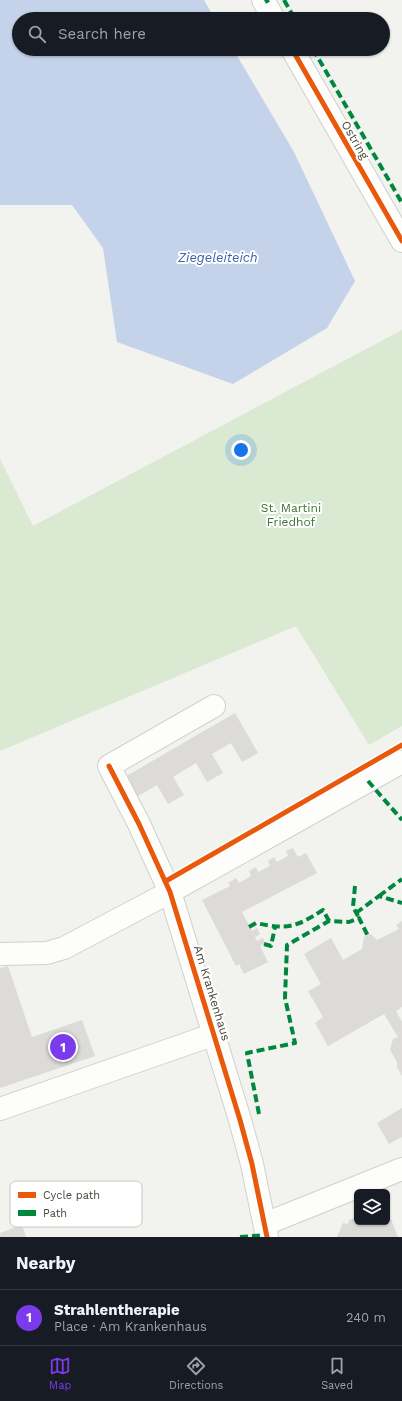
<!DOCTYPE html>
<meta charset="utf-8">
<style>
body{margin:0;font-family:"Work Sans",sans-serif;background:#20242c;color:#f1f3f6}
.controls{position:absolute;right:12px;bottom:12px;display:grid;overflow:hidden;border-radius:6px;box-shadow:0 1px 3px #0004}
.controls button{width:36px;height:36px;display:grid;place-items:center;padding:0;border:0;border-bottom:1px solid #363941;background:#171b24;color:#f1f3f6;font:20px sans-serif}
.you{position:absolute;left:241px;top:450px;width:14px;height:14px;margin:-10px;border:3px solid #fff;border-radius:50%;background:#1a73e8;box-shadow:0 0 0 6px #1a73e833}
.badge{display:grid;place-items:center;width:26px;height:26px;border-radius:50%;background:#7c3aed;color:#fff;font-size:13px;font-weight:700}
.pin{position:absolute;translate:-50% -50%;border:2px solid #fff;box-shadow:0 1px 4px #0006}
.list{margin:0;padding:0;list-style:none}
h2{display:flex;justify-content:space-between;align-items:center;height:52px;margin:0;padding:0 16px;font-size:17px}
h2 small{font-size:13px;font-weight:400;color:#9ea1a6}
.list li{display:grid;grid-template-columns:26px 1fr auto;gap:12px;align-items:center;box-sizing:border-box;height:56px;padding:0 16px;border-top:1px solid #363941}
.list b{display:block;font-size:15px;white-space:nowrap}
.list p{margin:0;font-size:13px;white-space:nowrap;color:#9ea1a6}
.list em{font-size:13px;font-style:normal;color:#9ea1a6}
.icon{flex:none;width:22px;height:22px;fill:none;stroke:currentColor;stroke-width:2;stroke-linecap:round;stroke-linejoin:round}
.map{position:relative;flex:none;width:402px;height:1237px;overflow:hidden}
.search{position:absolute;background:#171b24;box-shadow:0 1px 3px #0004;left:12px;right:12px;top:12px;height:44px;display:flex;align-items:center;gap:10px;box-sizing:border-box;padding:0 14px;border-radius:22px;color:#9ea1a6;font-size:15px}
.sheet{height:108px;background:#171b24}
nav{display:flex;justify-content:space-around;align-items:center;box-sizing:border-box;height:56px;border-top:1px solid #363941;background:#171b24;font-size:11px;color:#9ea1a6}
nav a{display:grid;justify-items:center;gap:2px}
nav .on{color:#7c3aed}
.map>svg:first-child{display:block}
</style>
<div class="map">
<svg width="402" height="1237" viewBox="0 0 402 1237">
<rect width="100%" height="100%" fill="#f2f2ee"/>
<path fill="#daead2" d="M 402,330 L 402,726 L 369,745 L 296,626 L 0,751 L 0,459 L 33,526 Z"/>
<path fill="#c4d2ea" d="M 0,0 L 204,0 L 215,19 L 19,19 L 19,49 L 233,49 L 294,152 L 355,281 L 327,328 L 233,384 L 117,342 L 103,248 L 72,205 L 0,205 Z"/>
<g fill="#dcdbd7">
<path d="M 235,713 L 258,753 L 242,762 L 231,743 L 212,754 L 223,773 L 207,782 L 196,763 L 173,777 L 184,795 L 168,804 L 157,785 L 135,798 L 123,778 Z"/>
<path d="M 293,848 L 298,857 L 306,853 L 317,873 L 242,912 L 252,931 L 257,928 L 260,934 L 255,937 L 257,941 L 263,938 L 265,943 L 260,946 L 268,962 L 244,974 L 239,964 L 236,966 L 202,900 L 230,886 L 228,883 L 236,878 L 239,883 L 251,876 L 249,871 L 256,867 L 258,872 L 270,866 L 268,861 L 274,857 L 277,862 L 288,856 L 286,851 Z"/>
<path d="M 402,921 L 402,1007 L 396,1011 L 402,1022 L 402,1076 L 397,1067 L 397,1062 L 390,1050 L 393,1039 L 398,1037 L 384,1014 L 328,1046 L 315,1023 L 323,1017 L 308,991 L 321,984 L 304,954 L 331,938 L 343,960 L 362,949 L 364,937 L 371,934 L 377,940 L 399,929 L 396,925 Z"/>
<path d="M 8,966 L 32,1037 L 82,1020 L 95,1056 L 0,1088 L 0,968 Z"/>
<path d="M 402,1108 L 402,1137 L 389,1144 L 377,1123 Z"/>
<path d="M 357,1217 L 357,1222 L 387,1222 L 387,1220 L 391,1219 L 398,1237 L 337,1237 L 343,1223 L 348,1224 L 349,1220 Z"/>
<path d="M 22,1225 L 26,1237 L 0,1237 L 0,1233 Z"/>
</g>
<g fill="none" stroke-linecap="round" stroke-linejoin="round">
<defs>
<g id="minor">
<path d="M 263,0 L 274,19"/>
<path d="M 292,49 L 402,241"/>
<path d="M 214,706 L 109,766 L 139,824 L 170,892 L 240,1120 L 252,1164 L 267,1237"/>
<path d="M 0,954 L 47,953 L 64,948 L 170,892 L 402,762"/>
<path d="M 0,1109 L 215,1034"/>
<path d="M 265,1224 L 402,1169"/>
</g>
</defs>
<use href="#minor" stroke="#d0d0cc" stroke-width="24"/>
<use href="#minor" stroke="#fdfdfc" stroke-width="22"/>
<g stroke="#00873e" stroke-width="4" stroke-dasharray="8 4" stroke-linecap="butt">
<path d="M 284,0 L 295,19"/>
<path d="M 265,2 L 269,0"/>
<path d="M 313,49 L 402,203"/>
<path d="M 368,781 L 402,820"/>
<path d="M 355,886 L 353,907 L 358,916"/>
<path d="M 379,896 L 402,879"/>
<path d="M 356,913 L 379,896 L 402,903"/>
<path d="M 249,927 L 256,923 C 288,930 296,927 323,910 L 329,921"/>
<path d="M 264,944 L 271,946 L 275,927"/>
<path d="M 259,1114 L 247,1053 L 295,1043 L 285,998 L 287,945 L 329,921 L 349,922 L 359,918 L 368,936"/>
<path d="M 240,1237 L 267,1235"/>
</g>
<defs>
<g id="cycleway">
<path d="M 292,49 L 402,241"/>
<path d="M 109,766 L 139,824 L 170,892 L 240,1120 L 252,1164 L 267,1237"/>
<path d="M 166,881 L 402,745"/>
</g>
</defs>
<use href="#cycleway" stroke="#fff" stroke-width="8"/>
<use href="#cycleway" stroke="#e8590c" stroke-width="5"/>
</g>
<g text-anchor="middle" stroke-width="4" stroke-linejoin="round" paint-order="stroke">
<g font-size="12" fill="#48463b" stroke="#fff">
<text transform="translate(355 140) rotate(60)" y="4">Ostring</text>
<text transform="translate(212 993) rotate(73)" y="4">Am Krankenhaus</text>
</g>
<g font-size="12" fill="#3d7434" stroke="#fff">
<text x="291" y="512">St. Martini<tspan x="291" dy="14">Friedhof</tspan></text>
</g>
<g font-size="13" font-style="italic" fill="#3f63a8" stroke="#fff">
<text x="218" y="262">Ziegeleiteich</text>
</g>
</g>
<rect x="10" y="1181" width="132" height="46" rx="6" fill="#fff" stroke="#c8c8c4" stroke-width="1"/>
<rect x="18" y="1192" width="18" height="6" fill="#e8590c"/>
<rect x="18" y="1210" width="18" height="6" fill="#00873e"/>
<g font-size="11" fill="#48463b">
<text x="43" y="1199">Cycle path</text>
<text x="43" y="1217">Path</text>
</g>
</svg>
<div class="controls">
<button><svg class="icon" aria-label="layers" viewBox="0 0 24 24"><path d="M12 4l9 5-9 5-9-5zM3 14l9 5 9-5"/></svg></button>
</div>
<div class="you"></div>
<div class="pin badge" style="left:63px;top:1047px">1</div>
<div class="search"><svg class="icon" aria-label="search" viewBox="0 0 24 24"><circle cx="10" cy="10" r="6"/><path d="M15 15l6 6"/></svg>Search here</div>
</div>
<section class="sheet">
<h2>Nearby<small></small></h2>
<ul class="list">
<li><span class="badge">1</span><div><b>Strahlentherapie</b><p>Place · Am Krankenhaus</p></div><em>240 m</em></li>
</ul>
</section>
<nav>
<a class="on"><svg class="icon" aria-label="map" viewBox="0 0 24 24"><path d="M3 6l6-2 6 2 6-2v14l-6 2-6-2-6 2zM9 4v14M15 6v14"/></svg>Map</a>
<a><svg class="icon" aria-label="directions" viewBox="0 0 24 24"><path d="M12 3l9 9-9 9-9-9zM9 14v-3h6M13 9l2 2-2 2"/></svg>Directions</a>
<a><svg class="icon" aria-label="saved" viewBox="0 0 24 24"><path d="M7 4h10v16l-5-4-5 4z"/></svg>Saved</a>
</nav>
